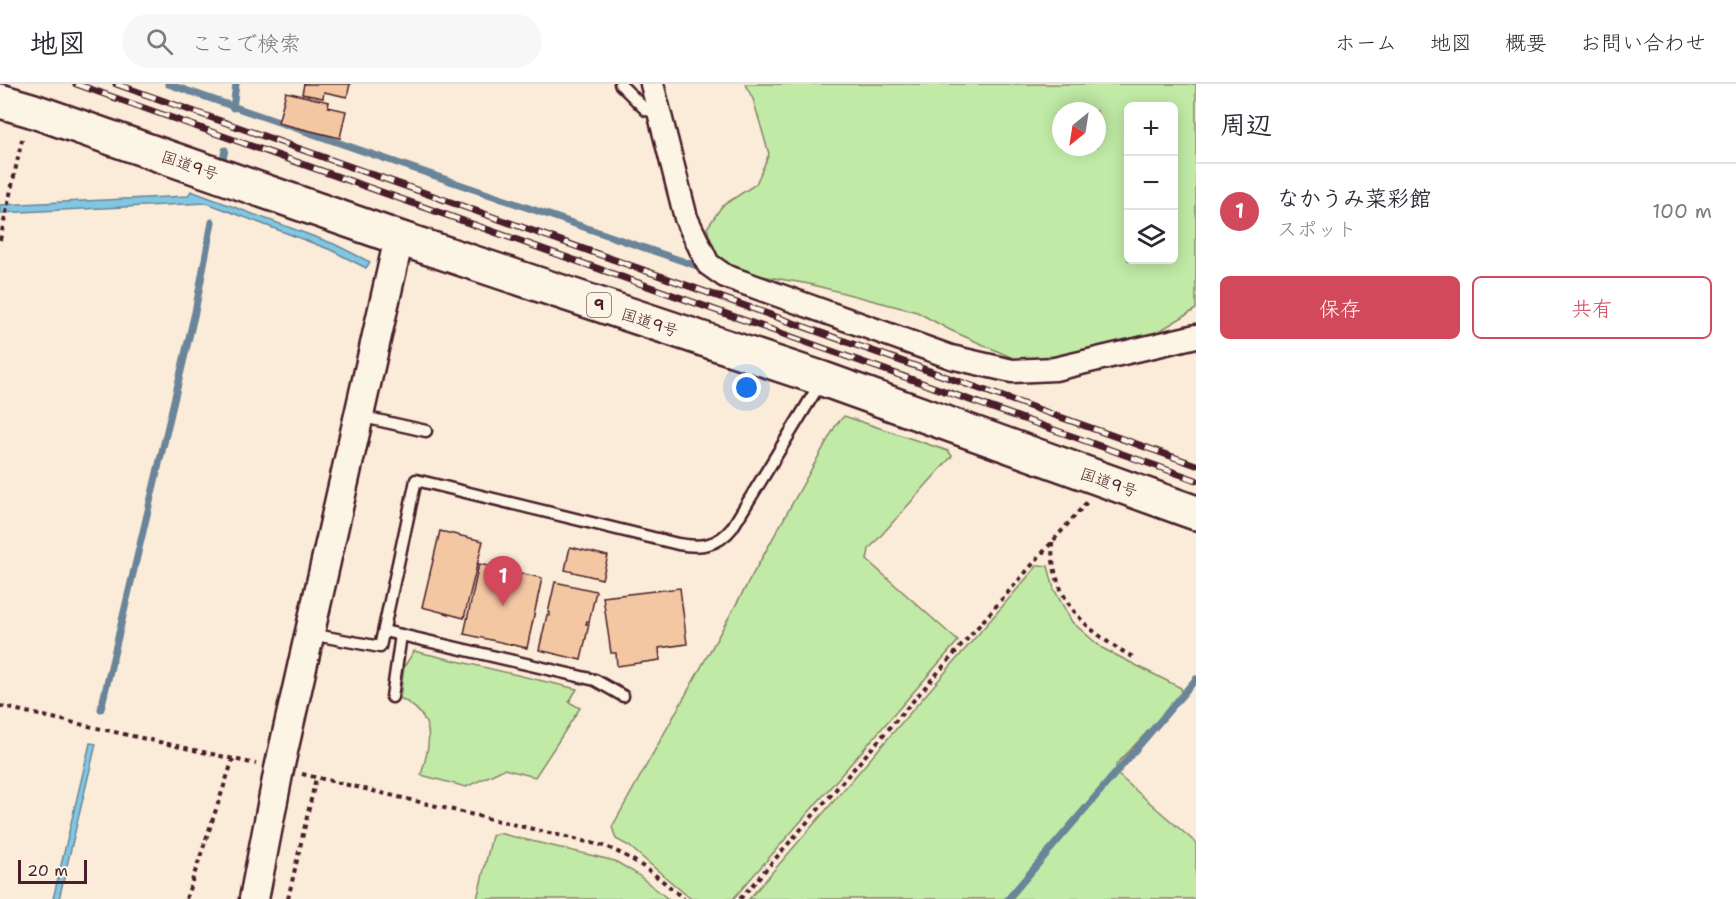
<!DOCTYPE html>
<html lang="ja">
<meta charset="utf-8">
<style>
body{margin:0;font-family:"Shantell Sans","Klee One",sans-serif;background:#f7f7f7;color:#2b2b33}
.controls{position:absolute;right:18px;top:18px;display:grid;overflow:hidden;border-radius:9px;box-shadow:0 3px 15px #0003}
.controls button{width:54px;height:54px;display:grid;place-items:center;padding:0;border:0;border-bottom:2px solid #e1e1e2;background:#fff;color:#2b2b33;font:30px sans-serif}
.compass{position:absolute;left:1052px;top:18px;width:54px;height:54px;border-radius:50%;background:#fff;box-shadow:0 3px 15px #0003;rotate:210deg}
.scale{position:absolute;left:18px;bottom:15px;width:69px;box-sizing:border-box;padding-left:6px;border:3px solid #4a1f2b;border-top:0;font-size:16px;line-height:21px;white-space:nowrap;color:#4a1f2b;-webkit-text-stroke:4px #fcf5e5;paint-order:stroke}
.you{position:absolute;left:747px;top:304px;width:21px;height:21px;margin:-15px;border:4px solid #fff;border-radius:50%;background:#1a73e8;box-shadow:0 0 0 9px #1a73e833}
.badge{display:grid;place-items:center;width:39px;height:39px;border-radius:50%;background:#d1495b;color:#fff;font-size:20px;font-weight:700}
.pin{position:absolute;translate:-50% -50px;filter:drop-shadow(0 2px 3px #0008)}
.pin::after{content:'';position:absolute;top:32px;width:21px;height:18px;background:inherit;clip-path:polygon(0 0,100% 0,50% 100%)}
.list{margin:0;padding:0;list-style:none}
h2{display:flex;justify-content:space-between;align-items:center;height:78px;margin:0;padding:0 24px;font-size:26px}
h2 small{font-size:20px;font-weight:400;color:#7c7c81}
.list li{display:grid;grid-template-columns:39px 1fr auto;gap:18px;align-items:center;box-sizing:border-box;height:96px;padding:0 24px;border-top:2px solid #e1e1e2}
.list b{display:block;font-size:22px;white-space:nowrap}
.list p{margin:0;font-size:20px;white-space:nowrap;color:#7c7c81}
.list em{font-size:20px;font-style:normal;color:#7c7c81}
.actions{display:flex;gap:12px;padding:18px 24px}
.actions a{flex:1;padding:14px 0;border:2px solid #d1495b;border-radius:9px;text-align:center;font-size:21px;color:#d1495b}
.actions .main{background:#d1495b;color:#fff}
.icon{flex:none;width:33px;height:33px;fill:none;stroke:currentColor;stroke-width:2;stroke-linecap:round;stroke-linejoin:round}
.map{position:relative;flex:none;width:1196px;height:815px;overflow:hidden}
header{display:flex;align-items:center;gap:36px;box-sizing:border-box;height:84px;padding:0 30px;background:#fff;border-bottom:2px solid #e1e1e2}
header strong{font-size:28px}
nav{display:flex;gap:33px;margin-inline-start:auto;font-size:21px}
.search{width:420px;height:54px;background:#f7f7f7;display:flex;align-items:center;gap:15px;box-sizing:border-box;padding:0 21px;border-radius:33px;color:#7c7c81;font-size:22px}
main{display:flex}
aside{flex:1;background:#fff}
.map>svg:first-child{display:block}
</style>
<header>
<strong>地図</strong>
<div class="search"><svg class="icon" aria-label="search" viewBox="0 0 24 24"><circle cx="10" cy="10" r="6"/><path d="M15 15l6 6"/></svg>ここで検索</div>
<nav><a>ホーム</a><a>地図</a><a>概要</a><a>お問い合わせ</a></nav>
</header>
<main>
<div class="map">
<svg width="1196" height="815" viewBox="0 0 1196 815">
<rect width="100%" height="100%" fill="#faecd8"/>
<filter id="ink" filterUnits="userSpaceOnUse"><feTurbulence type="fractalNoise" baseFrequency=".0167" numOctaves="2"/><feDisplacementMap in="SourceGraphic" scale="12" xChannelSelector="R" yChannelSelector="G"/><feConvolveMatrix kernelMatrix="1 2 1 2 8 2 1 2 1" color-interpolation-filters="sRGB"/></filter>
<g filter="url(#ink)">
<g fill="#c0eaa6" stroke="#858468" stroke-width="1.5" fill-rule="evenodd">
<path d="M 745,0 L 1196,0 L 1196,225 L 1156,249 L 1064,272 L 1015,275 L 950,246 L 917,228 L 809,200 L 739,188 L 715,170 L 707,144 L 722,122 L 756,100 L 769,70 L 753,15 ZM 1128,22 L 1174,22 L 1174,176 L 1128,176 ZM 1061,27 L 1097,27 L 1097,63 L 1061,63 Z"/>
<path d="M 844,332 L 948,367 L 952,372 L 869,465 L 867,476 L 958,557 L 733,815 L 691,815 L 629,762 L 616,755 L 612,743 L 836,341 Z"/>
<path d="M 1038,481 L 1048,482 L 1054,505 L 1072,538 L 1102,564 L 1181,604 L 1182,611 L 1116,681 L 1117,690 L 1196,759 L 1196,815 L 749,815 Z"/>
<path d="M 414,567 L 577,605 L 569,618 L 580,624 L 535,693 L 504,685 L 466,703 L 421,691 C 431,657 437,633 400,614 L 404,583 Z"/>
<path d="M 498,749 L 615,777 L 637,790 L 668,815 L 477,815 L 492,752 Z"/>
</g>
<g fill="#81c7e2" stroke="#6b8499" stroke-width="1.5">
<path d="M 191,107 L 334,160 L 370,178 L 366,184 L 331,166 L 207,119 L 0,129 L 0,121 L 188,112 Z"/>
<path d="M 90,659 L 96,660 L 59,815 L 53,815 Z"/>
</g>
<g fill="none" stroke-linecap="round" stroke-linejoin="round">
<g stroke="#6b8499" stroke-width="7">
<path d="M 168,0 L 697,182"/>
<path d="M 233,24 L 236,0"/>
<path d="M 223,75 L 225,66"/>
<path d="M 101,625 L 195,228 L 212,138"/>
<path d="M 1008,815 L 1196,595"/>
</g>
</g>
<g fill="#f4c7a3" stroke="#4a1f2b" stroke-width="1.5">
<path d="M 304,0 L 350,0 L 347,13 L 324,8 L 323,14 L 302,10 Z"/>
<path d="M 286,8 L 329,18 L 328,23 L 346,27 L 340,54 L 278,39 Z"/>
<path d="M 440,447 L 483,457 L 464,534 L 422,523 Z"/>
<path d="M 570,463 L 608,472 L 602,495 L 565,486 Z"/>
<path d="M 479,480 L 542,494 L 527,564 L 464,550 Z"/>
<path d="M 555,498 L 596,507 L 589,538 L 587,537 L 586,540 L 589,540 L 581,576 L 539,566 L 547,531 L 550,532 L 550,529 L 548,529 Z"/>
<path d="M 680,504 L 687,560 L 659,564 L 660,576 L 617,582 L 616,569 L 611,569 L 603,513 Z"/>
</g>
<g fill="none" stroke-linecap="round" stroke-linejoin="round">
<defs>
<g id="service">
<path d="M 620,0 L 646,26 L 659,29"/>
<path d="M 359,332 L 426,347"/>
<path d="M 384,547 L 595,596 L 623,612"/>
<path d="M 310,550 L 380,563 L 416,396 L 678,460 C 700,464 718,462 732,444 L 821,298"/>
<path d="M 392,613 L 401,551"/>
</g>
<path id="minor" d="M 652,0 L 686,134 L 708,180 L 725,192 L 951,273 L 1012,287 L 1055,285 L 1196,252"/>
<path id="tertiary" d="M 254,815 L 279,685 L 399,154"/>
<path id="trunk" d="M 0,17 L 31,26 L 399,154 L 823,295 L 1196,429"/>
</defs>
<use href="#service" stroke="#4a1f2b" stroke-width="15"/>
<use href="#minor" stroke="#4a1f2b" stroke-width="27"/>
<use href="#tertiary" stroke="#4a1f2b" stroke-width="33"/>
<use href="#trunk" stroke="#4a1f2b" stroke-width="38"/>
<g stroke="#4a1f2b" stroke-width="4" stroke-dasharray="4.5 4.5" stroke-linecap="butt">
<path d="M 0,156 L 23,51"/>
<path d="M 1052,458 C 1051,515 1086,548 1133,573"/>
<path d="M 0,622 L 256,680"/>
<path d="M 302,690 L 604,762 C 637,775 657,792 684,815"/>
<path d="M 186,815 L 233,675"/>
<path d="M 288,815 L 316,694"/>
<path d="M 740,815 L 1087,418"/>
</g>
<use href="#service" stroke="#fcf5e5" stroke-width="10"/>
<use href="#minor" stroke="#fcf5e5" stroke-width="22"/>
<use href="#tertiary" stroke="#fcf5e5" stroke-width="28"/>
<use href="#trunk" stroke="#fcf5e5" stroke-width="33"/>
<defs>
<g id="rail">
<path d="M 76,0 L 1196,396"/>
<path d="M 116,0 L 1196,381"/>
</g>
</defs>
<use href="#rail" stroke="#4a1f2b" stroke-width="7"/>
<use href="#rail" stroke="#fcf5e5" stroke-width="4.5" stroke-dasharray="14" stroke-linecap="butt"/>
</g>
</g>
<g text-anchor="middle" stroke-width="4.5" stroke-linejoin="round" paint-order="stroke">
<rect fill="#fcf5e5" stroke="#7f5f63" stroke-width="1.5" x="587" y="209" width="24" height="24" rx="4.5"/>
<g font-size="15" font-weight="bold" fill="#4a1f2b">
<text x="599" y="226">9</text>
</g>
<g font-size="16" fill="#4a1f2b" stroke="#fcf5e5">
<text transform="translate(190 81) rotate(19)" y="6">国道9号</text>
<text transform="translate(650 238) rotate(18)" y="6">国道9号</text>
<text transform="translate(1109 398) rotate(19)" y="6">国道9号</text>
</g>
</g>
</svg>
<div class="controls">
<button>+</button>
<button>−</button>
<button><svg class="icon" aria-label="layers" viewBox="0 0 24 24"><path d="M12 4l9 5-9 5-9-5zM3 14l9 5 9-5"/></svg></button>
</div>
<svg class="compass" viewBox="-18 -18 36 36"><path d="M0-13l5 13h-10z" fill="#e53935"/><path d="M0 13l5-13h-10z" fill="#7c7c81"/></svg>
<div class="scale">20 m</div>
<div class="you"></div>
<div class="pin badge" style="left:503px;top:522px">1</div>
</div>
<aside>
<h2>周辺<small></small></h2>
<ul class="list">
<li><span class="badge">1</span><div><b>なかうみ菜彩館</b><p>スポット</p></div><em>100 m</em></li>
</ul>
<div class="actions"><a class="main">保存</a><a>共有</a></div>
</aside>
</main>
